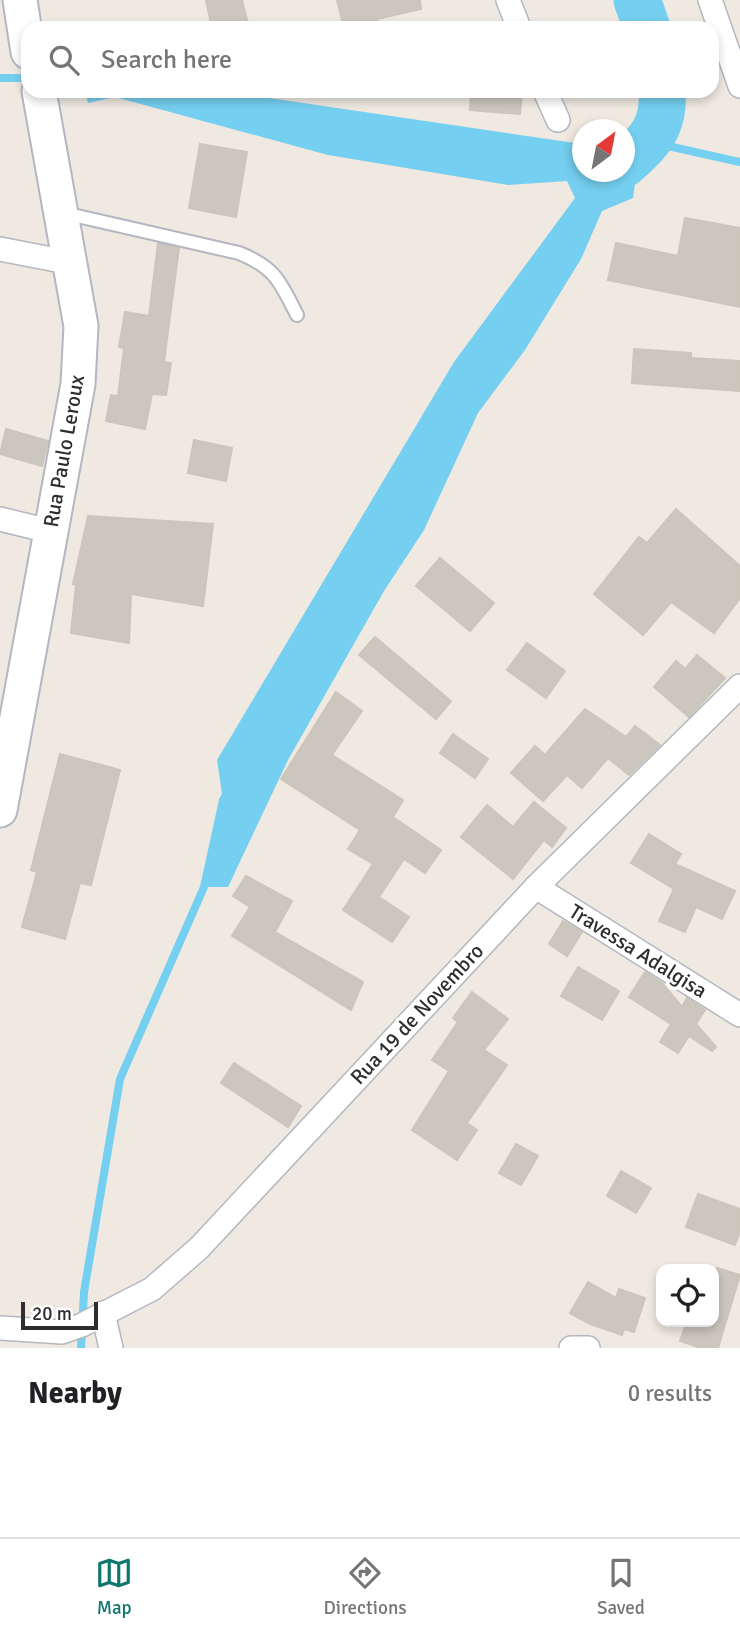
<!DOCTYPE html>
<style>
body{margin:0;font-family:Signika,sans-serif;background:#f2f2f2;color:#202124}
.controls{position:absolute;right:21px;bottom:21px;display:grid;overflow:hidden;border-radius:14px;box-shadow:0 4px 10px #0003}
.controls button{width:63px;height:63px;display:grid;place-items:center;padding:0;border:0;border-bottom:2px solid #e0e0e0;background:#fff;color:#202124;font:35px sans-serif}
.compass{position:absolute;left:572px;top:119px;width:63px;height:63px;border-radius:50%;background:#fff;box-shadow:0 4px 10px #0003;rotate:32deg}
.scale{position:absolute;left:21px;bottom:18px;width:77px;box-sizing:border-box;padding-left:7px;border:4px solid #2e2e2e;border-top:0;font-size:19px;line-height:24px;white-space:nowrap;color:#2e2e2e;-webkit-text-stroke:5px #fff;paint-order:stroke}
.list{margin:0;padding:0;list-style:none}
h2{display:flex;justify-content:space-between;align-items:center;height:91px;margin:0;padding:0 28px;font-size:30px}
h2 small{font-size:23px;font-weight:400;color:#757577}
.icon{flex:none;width:38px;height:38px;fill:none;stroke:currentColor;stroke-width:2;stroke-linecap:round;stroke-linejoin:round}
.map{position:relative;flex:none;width:740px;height:1348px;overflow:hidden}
.search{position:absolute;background:#fff;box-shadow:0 4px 10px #0003;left:21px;right:21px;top:21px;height:77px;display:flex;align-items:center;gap:18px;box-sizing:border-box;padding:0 24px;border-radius:21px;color:#757577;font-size:26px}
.sheet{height:189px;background:#fff}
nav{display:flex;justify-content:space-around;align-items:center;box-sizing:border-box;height:98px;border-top:2px solid #e0e0e0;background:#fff;font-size:19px;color:#757577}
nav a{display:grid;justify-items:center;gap:4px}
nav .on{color:#0f766e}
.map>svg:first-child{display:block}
</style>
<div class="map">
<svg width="740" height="1348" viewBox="0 0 740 1348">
<rect width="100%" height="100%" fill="#efe9e1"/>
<path fill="#75cff0" d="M 85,91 L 221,91 L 582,144 L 582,172 L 624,172 L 625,169 L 635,183 L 633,198 L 602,211 L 581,259 L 525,350 L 478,413 L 424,530 L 384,591 L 288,760 L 228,887 L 204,887 L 223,800 L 217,760 L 454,362 L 575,198 L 567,181 L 508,185 L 328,155 L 115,97 L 88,103 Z"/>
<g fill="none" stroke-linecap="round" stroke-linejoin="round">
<g stroke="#75cff0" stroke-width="8">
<path d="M 0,78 L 28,78"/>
<path d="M 650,142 L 740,162"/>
<path d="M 81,1348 L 84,1292 L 120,1079 L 204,887 L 223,800 L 229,791"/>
</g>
<g stroke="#75cff0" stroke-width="47">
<path d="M 637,0 L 647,28"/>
<path d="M 624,164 C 649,143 665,126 662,91"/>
</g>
</g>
<g fill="#cbc7bf" stroke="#cbc5ba" stroke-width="2">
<path d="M 206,0 L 242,0 L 249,28 L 212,28 Z"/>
<path d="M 337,0 L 420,0 L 421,9 L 377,19 L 379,28 L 344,28 Z"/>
<path d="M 471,91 L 522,91 L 520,114 L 470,110 Z"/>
<path d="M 200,144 L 247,152 L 236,217 L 189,208 Z"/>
<path d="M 685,218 L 740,228 L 740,307 L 608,280 L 616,243 L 678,256 Z"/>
<path d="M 158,243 L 179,248 L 164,362 L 171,363 L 166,395 L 152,394 L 145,429 L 106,421 L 111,395 L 118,396 L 124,348 L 119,347 L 125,312 L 149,316 Z"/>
<path d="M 634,349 L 691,353 L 691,358 L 740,361 L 740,391 L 632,383 Z"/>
<path d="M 6,429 L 48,441 L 42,466 L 0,454 Z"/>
<path d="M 194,440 L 232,448 L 226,481 L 188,473 Z"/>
<path d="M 676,509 L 740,566 L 740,598 L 714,633 L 671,602 L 643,635 L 594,594 L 639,537 L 647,543 Z"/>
<path d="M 88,516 L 213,524 L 203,606 L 131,594 L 129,643 L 71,633 L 76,585 L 73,584 Z"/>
<path d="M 440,558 L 494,603 L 470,631 L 416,586 Z"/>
<path d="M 375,637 L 451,701 L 436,719 L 359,655 Z"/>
<path d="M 527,643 L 565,671 L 546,698 L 507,670 Z"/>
<path d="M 697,655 L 725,678 L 689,717 L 654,687 L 676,661 L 685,669 Z"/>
<path d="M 336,692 L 362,711 L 332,755 L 403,800 L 393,817 L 441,850 L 425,873 L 404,859 L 379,897 L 409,917 L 392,942 L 343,910 L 373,864 L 348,849 L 360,830 L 281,779 Z"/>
<path d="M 585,709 L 626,737 L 635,726 L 660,745 L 629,775 L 608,758 L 582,788 L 567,775 L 543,801 L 511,773 L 535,746 L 545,755 Z"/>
<path d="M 453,734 L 488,759 L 475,778 L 440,753 Z"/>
<path d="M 60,754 L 120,770 L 91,885 L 80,883 L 65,939 L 22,927 L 37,872 L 31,870 Z"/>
<path d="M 534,802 L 566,828 L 552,847 L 544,840 L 513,879 L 461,837 L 487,805 L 513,827 Z"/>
<path d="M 649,834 L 681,854 L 675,864 L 735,891 L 722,919 L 696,907 L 685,932 L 659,921 L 674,889 L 631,863 Z"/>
<path d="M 246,876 L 292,901 L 275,932 L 363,982 L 351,1010 L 232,936 L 250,907 L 233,896 Z"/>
<path d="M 563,921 L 582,932 L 567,956 L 549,944 Z"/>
<path d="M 578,967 L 619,991 L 602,1020 L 561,996 Z"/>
<path d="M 645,972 L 662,983 L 682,1007 L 687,998 L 705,1010 L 696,1024 L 716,1047 L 712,1051 L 689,1036 L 678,1053 L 660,1042 L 671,1024 L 629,997 Z"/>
<path d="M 472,992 L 508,1019 L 484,1050 L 507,1065 L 467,1123 L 477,1130 L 457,1160 L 412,1130 L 449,1071 L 432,1060 L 458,1022 L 453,1018 Z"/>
<path d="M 234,1063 L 301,1106 L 288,1127 L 221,1083 Z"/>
<path d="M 516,1144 L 538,1156 L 521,1185 L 499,1173 Z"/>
<path d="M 621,1171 L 651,1188 L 636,1213 L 607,1196 Z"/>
<path d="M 698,1194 L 740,1209 L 740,1231 L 735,1245 L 686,1227 Z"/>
<path d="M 717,1268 L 740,1275 L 718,1348 L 701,1348 L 680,1341 L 687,1322 L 714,1322 L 714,1279 Z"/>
<path d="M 588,1282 L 616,1298 L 619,1289 L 645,1298 L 634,1332 L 624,1329 L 622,1335 L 590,1324 L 570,1313 Z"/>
</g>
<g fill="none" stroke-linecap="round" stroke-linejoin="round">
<defs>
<path id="lane" d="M 64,213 L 239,253 C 276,268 280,282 297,315"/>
<g id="street">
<path d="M 508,0 L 519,28"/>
<path d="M 710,0 L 740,86"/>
<path d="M 545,91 L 558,120"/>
<path d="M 0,249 L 72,263"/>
<path d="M 0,519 L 49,531"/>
<path d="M 536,887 L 740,1015"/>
<path d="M 103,1313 L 111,1348"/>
<path d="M 0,1328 L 62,1332 L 82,1325 L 152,1289 L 199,1248 L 536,887 L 740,686"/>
<path d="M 571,1348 L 588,1348"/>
</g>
<g id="secondary">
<path d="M 20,0 L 28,52"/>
<path d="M 0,810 L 78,384 L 81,326 L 39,91"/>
</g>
</defs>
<use href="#lane" stroke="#b4b7c1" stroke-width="16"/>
<use href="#street" stroke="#b4b7c1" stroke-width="26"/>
<use href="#secondary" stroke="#b4b7c1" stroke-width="37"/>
<use href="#lane" stroke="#fff" stroke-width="12"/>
<use href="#street" stroke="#fff" stroke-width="23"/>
<use href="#secondary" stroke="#fff" stroke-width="33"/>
</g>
<g text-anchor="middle" stroke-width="7" stroke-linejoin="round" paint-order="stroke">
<g font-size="21" fill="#2e2e2e" stroke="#fff">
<text transform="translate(64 451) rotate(-80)" y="7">Rua Paulo Leroux</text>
<text transform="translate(638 951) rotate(32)" y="7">Travessa Adalgisa</text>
<text transform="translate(417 1014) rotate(-47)" y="7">Rua 19 de Novembro</text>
</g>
</g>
</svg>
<div class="controls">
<button><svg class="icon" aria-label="locate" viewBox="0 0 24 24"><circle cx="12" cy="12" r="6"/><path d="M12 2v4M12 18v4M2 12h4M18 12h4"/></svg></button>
</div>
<svg class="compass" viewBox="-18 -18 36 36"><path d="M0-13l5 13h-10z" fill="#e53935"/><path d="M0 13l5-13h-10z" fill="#757577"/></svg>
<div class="scale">20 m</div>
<div class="search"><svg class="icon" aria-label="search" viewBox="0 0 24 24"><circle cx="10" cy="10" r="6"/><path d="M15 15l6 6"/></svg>Search here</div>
</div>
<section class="sheet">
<h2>Nearby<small>0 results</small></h2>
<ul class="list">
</ul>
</section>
<nav>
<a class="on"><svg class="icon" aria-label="map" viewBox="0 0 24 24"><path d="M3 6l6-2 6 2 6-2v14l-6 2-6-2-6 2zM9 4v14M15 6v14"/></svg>Map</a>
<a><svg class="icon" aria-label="directions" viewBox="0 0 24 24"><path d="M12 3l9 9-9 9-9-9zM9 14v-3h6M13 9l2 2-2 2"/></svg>Directions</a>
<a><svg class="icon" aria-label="saved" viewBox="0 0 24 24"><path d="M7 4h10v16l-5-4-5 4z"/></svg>Saved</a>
</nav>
